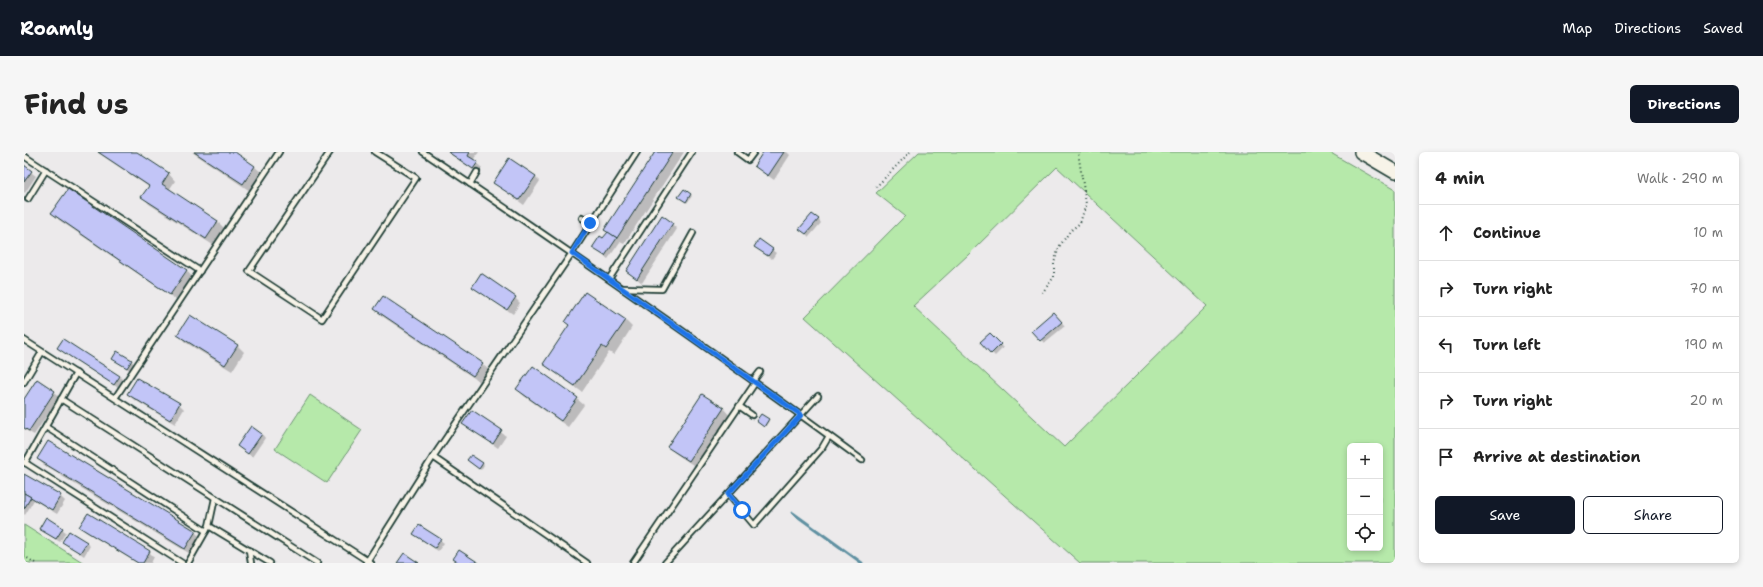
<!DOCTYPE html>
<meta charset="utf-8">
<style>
body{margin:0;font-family:"Shantell Sans",sans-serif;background:#f6f6f6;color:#222}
.controls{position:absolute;right:12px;bottom:12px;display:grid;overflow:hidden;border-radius:6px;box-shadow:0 2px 6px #0003}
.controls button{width:36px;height:36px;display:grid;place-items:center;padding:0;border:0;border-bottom:1px solid #e0e0e0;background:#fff;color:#222;font:20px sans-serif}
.stop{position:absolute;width:12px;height:12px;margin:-9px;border:3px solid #1a73e8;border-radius:50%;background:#fff}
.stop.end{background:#1a73e8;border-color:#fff;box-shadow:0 1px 4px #0008}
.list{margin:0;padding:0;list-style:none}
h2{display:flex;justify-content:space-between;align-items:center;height:52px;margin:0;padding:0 16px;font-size:17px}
h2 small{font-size:13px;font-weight:400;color:#767676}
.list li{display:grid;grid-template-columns:26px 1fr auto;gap:12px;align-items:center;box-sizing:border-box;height:56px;padding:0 16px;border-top:1px solid #e0e0e0}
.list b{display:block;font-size:15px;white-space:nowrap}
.list em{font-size:13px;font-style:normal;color:#767676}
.actions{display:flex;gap:8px;padding:12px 16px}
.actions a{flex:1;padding:9px 0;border:1px solid #111827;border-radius:6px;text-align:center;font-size:14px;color:#111827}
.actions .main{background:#111827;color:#fff}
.icon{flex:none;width:22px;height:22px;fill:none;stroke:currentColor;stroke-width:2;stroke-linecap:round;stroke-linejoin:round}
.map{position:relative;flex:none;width:1371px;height:411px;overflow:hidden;border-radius:6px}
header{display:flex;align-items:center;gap:24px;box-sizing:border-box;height:56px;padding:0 20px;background:#111827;color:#fff}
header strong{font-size:19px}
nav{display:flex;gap:22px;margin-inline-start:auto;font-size:14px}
.intro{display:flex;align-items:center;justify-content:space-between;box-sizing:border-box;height:96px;padding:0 24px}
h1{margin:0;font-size:28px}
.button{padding:10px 18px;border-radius:6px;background:#111827;color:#fff;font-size:14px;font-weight:700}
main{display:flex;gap:24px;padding:0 24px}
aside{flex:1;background:#fff;border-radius:6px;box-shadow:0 2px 6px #0003}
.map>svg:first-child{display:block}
</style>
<header>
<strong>Roamly</strong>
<nav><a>Map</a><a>Directions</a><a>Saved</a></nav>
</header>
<div class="intro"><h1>Find us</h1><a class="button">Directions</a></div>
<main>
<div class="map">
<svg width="1371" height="411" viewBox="0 0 1371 411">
<rect width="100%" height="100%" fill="#eceaeb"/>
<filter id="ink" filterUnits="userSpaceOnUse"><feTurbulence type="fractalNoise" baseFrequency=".025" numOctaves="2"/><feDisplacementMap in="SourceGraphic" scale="8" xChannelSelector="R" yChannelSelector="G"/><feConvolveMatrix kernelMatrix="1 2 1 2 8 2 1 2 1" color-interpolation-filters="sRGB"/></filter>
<g filter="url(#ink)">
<g fill="#b6e9aa" stroke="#6a936f" fill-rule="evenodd">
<path d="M 895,0 L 1305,0 L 1371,38 L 1371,411 L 1056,411 L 781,165 L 881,64 L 852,41 ZM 1033,15 L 1183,154 L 1040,295 L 889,154 L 944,103 ZM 1326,294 L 1356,294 L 1356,396 L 1326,396 Z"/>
<path d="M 286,243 L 338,278 L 303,331 L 251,297 Z"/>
<path d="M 0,373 L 60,411 L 0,411 Z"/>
</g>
<g fill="#0003">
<path d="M 73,0 L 111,0 L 145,22 L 151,29 L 145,38 L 193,69 L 200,76 L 189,93 L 125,52 L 119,45 L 125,35 Z"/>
<path d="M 168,0 L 209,0 L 231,15 L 238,21 L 226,39 Z"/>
<path d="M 423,0 L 455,0 L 449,8 L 458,16 L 454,21 Z"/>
<path d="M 632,0 L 660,0 L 600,92 L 596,90 L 584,107 L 573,99 Z"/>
<path d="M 740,0 L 763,0 L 766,3 L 750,28 L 731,14 Z"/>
<path d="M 0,15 L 12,24 L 1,41 L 0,40 Z"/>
<path d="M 511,24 L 516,29 L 500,53 L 470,31 Z"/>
<path d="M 44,38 L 163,119 L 169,126 L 154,149 L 35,68 L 28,61 Z"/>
<path d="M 660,38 L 668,44 L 663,51 L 657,46 Z"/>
<path d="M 794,67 L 797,71 L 785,85 L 780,80 Z"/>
<path d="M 648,72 L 653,77 L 618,131 L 604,119 Z"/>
<path d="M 736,89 L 752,101 L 748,107 L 735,98 Z"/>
<path d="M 455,139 L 491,146 L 496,151 L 489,162 Z"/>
<path d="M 562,141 L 602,169 L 608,175 L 590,203 L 585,200 L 558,240 L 527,218 L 520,212 L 546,174 L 542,170 Z"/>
<path d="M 351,157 L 458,212 L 465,218 L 456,230 L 358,164 Z"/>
<path d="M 1032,164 L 1041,174 L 1020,191 L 1009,179 Z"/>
<path d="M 966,182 L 979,196 L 971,204 L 957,190 Z"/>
<path d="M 155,183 L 213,193 L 220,200 L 208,219 L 161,190 Z"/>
<path d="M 40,189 L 96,225 L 101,230 L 96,237 L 40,201 L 35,196 Z"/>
<path d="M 94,200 L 111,212 L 107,219 L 93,210 Z"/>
<path d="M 493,237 L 553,247 L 560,253 L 544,275 L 500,244 Z"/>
<path d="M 30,240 L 35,245 L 10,283 L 0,277 L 0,249 Z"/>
<path d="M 104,242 L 155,252 L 160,257 L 151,272 L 109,247 Z"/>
<path d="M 678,243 L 700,257 L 706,264 L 672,315 L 651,301 L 644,295 Z"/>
<path d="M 448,260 L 482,284 L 474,296 L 440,272 Z"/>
<path d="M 744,268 L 745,269 L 741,275 L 735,271 Z"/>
<path d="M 238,282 L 241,286 L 228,305 L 214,294 Z"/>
<path d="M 447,304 L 460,313 L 457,318 L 445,310 Z"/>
<path d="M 14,307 L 171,380 L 178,387 L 168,403 L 21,314 Z"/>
<path d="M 0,323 L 36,344 L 41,349 L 33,362 L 10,348 L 1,363 L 0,362 Z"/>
<path d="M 23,367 L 42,380 L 36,390 L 20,380 Z"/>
<path d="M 56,375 L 125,400 L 130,405 L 127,411 L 113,411 L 62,380 Z"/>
<path d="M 390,382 L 416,388 L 420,391 L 414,399 Z"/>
<path d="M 40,390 L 62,391 L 66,394 L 60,404 Z"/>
</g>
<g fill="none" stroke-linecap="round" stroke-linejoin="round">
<path stroke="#5e90a1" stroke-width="3" d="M 769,361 L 838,411"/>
</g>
<g fill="#c2c5f7" stroke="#1f3d34">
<path d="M 74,0 L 113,0 L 145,21 L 138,32 L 194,69 L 182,87 L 117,45 L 125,34 Z"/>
<path d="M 170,0 L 211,0 L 231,14 L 219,32 Z"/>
<path d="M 424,0 L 446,0 L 444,4 L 454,10 L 449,17 Z"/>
<path d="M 631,0 L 649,0 L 593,86 L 580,78 Z"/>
<path d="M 739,0 L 760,0 L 744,24 L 730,14 Z"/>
<path d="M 485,6 L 512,24 L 495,48 L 469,31 Z"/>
<path d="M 0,13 L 8,19 L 0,30 Z"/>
<path d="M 44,37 L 163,118 L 146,143 L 27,61 Z"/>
<path d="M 660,37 L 667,42 L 662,50 L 654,45 Z"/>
<path d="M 788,62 L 795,67 L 782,82 L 775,77 Z"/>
<path d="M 638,63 L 649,71 L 613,127 L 602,119 Z"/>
<path d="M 584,80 L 593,86 L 581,104 L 568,96 L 576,84 L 579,86 Z"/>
<path d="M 735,87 L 749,97 L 744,104 L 730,95 Z"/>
<path d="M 457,121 L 492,145 L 483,158 L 448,135 Z"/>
<path d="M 561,140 L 602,168 L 582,197 L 578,194 L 551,234 L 519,212 L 545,173 L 541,170 Z"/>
<path d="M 359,144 L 459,211 L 449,224 L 350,157 Z"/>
<path d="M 1029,160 L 1038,170 L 1016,189 L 1007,179 Z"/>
<path d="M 166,163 L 214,193 L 201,213 L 153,183 Z"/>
<path d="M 966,181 L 977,192 L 967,202 L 956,190 Z"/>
<path d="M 39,187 L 96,224 L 90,233 L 33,196 Z"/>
<path d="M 93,199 L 108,208 L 103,216 L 88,207 Z"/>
<path d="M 509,214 L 554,246 L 537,269 L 492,237 Z"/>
<path d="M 113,226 L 156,251 L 146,268 L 103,242 Z"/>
<path d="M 13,227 L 31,239 L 5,279 L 0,276 L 0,247 Z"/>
<path d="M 678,242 L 700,256 L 665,309 L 643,295 Z"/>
<path d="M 448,258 L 478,278 L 469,292 L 438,272 Z"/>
<path d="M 737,262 L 745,267 L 740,275 L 732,269 Z"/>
<path d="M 227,274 L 238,282 L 224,302 L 213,294 Z"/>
<path d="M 24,289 L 172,379 L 161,397 L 13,307 Z"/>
<path d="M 447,303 L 459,311 L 455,317 L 443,308 Z"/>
<path d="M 0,322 L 37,343 L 28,358 L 0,341 Z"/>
<path d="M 0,341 L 7,345 L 0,357 Z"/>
<path d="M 64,361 L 126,399 L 119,411 L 114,411 L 55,375 Z"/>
<path d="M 22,365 L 39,376 L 32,387 L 15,377 Z"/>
<path d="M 395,373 L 417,387 L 411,396 L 389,382 Z"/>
<path d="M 45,379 L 63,390 L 56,401 L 38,390 Z"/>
<path d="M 435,398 L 455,411 L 435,411 L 429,407 Z"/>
<path d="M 380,401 L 395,411 L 373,411 Z"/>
</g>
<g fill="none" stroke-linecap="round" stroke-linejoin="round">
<defs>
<g id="lane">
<path d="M 306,0 L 225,119 L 298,167 L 392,26 L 351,0"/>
<path d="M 399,0 C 547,100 694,202 838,308"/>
<path d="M 713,0 L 724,8 L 730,0"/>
<path d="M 0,4 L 176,119"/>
<path d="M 446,32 L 453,20"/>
<path d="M 4,47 L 22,18"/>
<path d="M 558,66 L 567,71"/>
<path d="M 585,127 L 668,0"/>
<path d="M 599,136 L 638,137 L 669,81"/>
<path d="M 0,188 L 347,411"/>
<path d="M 729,229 L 736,220"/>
<path d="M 0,230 L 18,200"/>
<path d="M 91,246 L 255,0"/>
<path d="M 37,247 L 293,411"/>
<path d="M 715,254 L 728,263"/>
<path d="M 22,275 L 182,379"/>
<path d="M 409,305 L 563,411"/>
<path d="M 0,310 L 158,411"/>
<path d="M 1,311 L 52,221"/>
<path d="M 704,342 L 730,373 L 798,296 L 805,284"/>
<path d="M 185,374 L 246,411"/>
<path d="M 225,398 L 227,411"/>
<path d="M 164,411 L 185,374 L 191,346"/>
<path d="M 342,411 L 409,305 L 548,101 L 613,0"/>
<path d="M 609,411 L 731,231"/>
<path d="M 641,411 L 794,244"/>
</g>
<path id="secondary" d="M 1337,0 L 1371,20"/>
</defs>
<use href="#lane" stroke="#1f3d34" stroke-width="8"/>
<use href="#secondary" stroke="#1f3d34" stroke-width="16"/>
<g stroke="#1f3d34" stroke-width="2" stroke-dasharray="1 3" stroke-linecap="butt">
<path d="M 852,35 L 886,0"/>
<path d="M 1018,141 L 1030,125 L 1030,111 L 1035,95 L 1046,79 L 1056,71 L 1062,52 L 1054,0"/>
<path d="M 0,404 L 11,411"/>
</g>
<use href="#lane" stroke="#f7f3e8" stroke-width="4.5"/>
<use href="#secondary" stroke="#f7f3e8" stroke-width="13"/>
</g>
</g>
<g fill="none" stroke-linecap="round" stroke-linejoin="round" filter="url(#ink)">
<path stroke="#1a73e8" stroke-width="5" d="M 566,71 L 548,101 L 777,263 L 704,342 L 718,358"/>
</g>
</svg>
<div class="controls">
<button>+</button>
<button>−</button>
<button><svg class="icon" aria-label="locate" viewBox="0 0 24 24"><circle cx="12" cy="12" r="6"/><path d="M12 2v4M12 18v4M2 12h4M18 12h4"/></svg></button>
</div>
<div class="stop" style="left:718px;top:358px"></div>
<div class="stop end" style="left:566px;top:71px"></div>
</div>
<aside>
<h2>4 min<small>Walk · 290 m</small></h2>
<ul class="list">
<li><svg class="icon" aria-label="ahead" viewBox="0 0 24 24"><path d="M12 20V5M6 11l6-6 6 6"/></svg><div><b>Continue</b></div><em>10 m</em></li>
<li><svg class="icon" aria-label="right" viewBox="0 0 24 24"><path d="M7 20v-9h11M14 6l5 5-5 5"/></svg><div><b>Turn right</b></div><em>70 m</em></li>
<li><svg class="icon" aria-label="left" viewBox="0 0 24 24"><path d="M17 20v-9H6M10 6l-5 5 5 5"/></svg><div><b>Turn left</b></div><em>190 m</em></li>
<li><svg class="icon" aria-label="right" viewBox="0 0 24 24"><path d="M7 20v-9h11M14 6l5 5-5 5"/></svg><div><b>Turn right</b></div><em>20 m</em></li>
<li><svg class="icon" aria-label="arrive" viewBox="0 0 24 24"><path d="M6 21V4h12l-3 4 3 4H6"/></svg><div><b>Arrive at destination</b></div></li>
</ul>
<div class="actions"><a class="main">Save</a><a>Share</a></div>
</aside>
</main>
